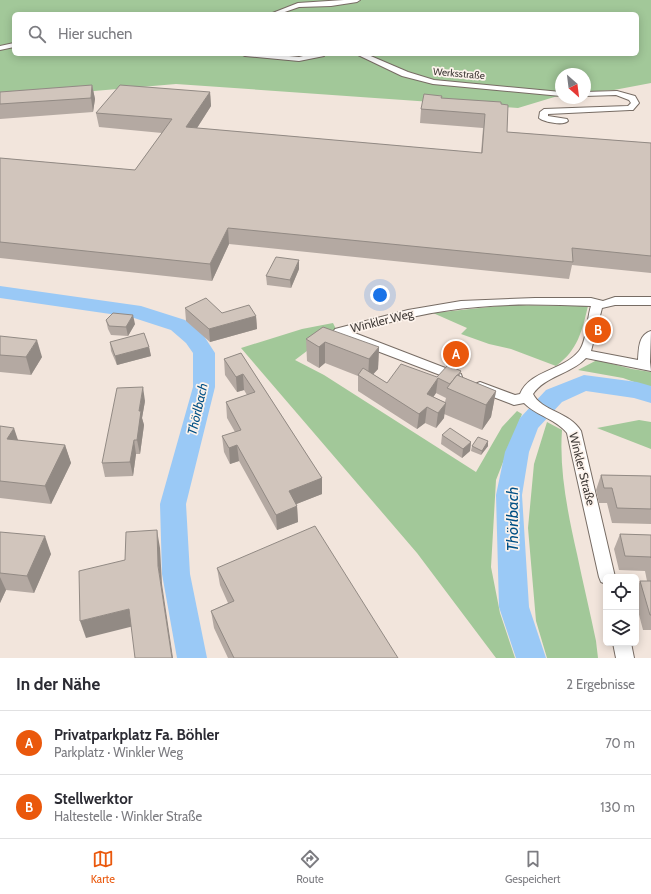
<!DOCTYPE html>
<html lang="de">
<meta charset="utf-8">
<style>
body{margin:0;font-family:Cabin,sans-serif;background:#f2f2f3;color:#2b2b33}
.controls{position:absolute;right:12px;bottom:12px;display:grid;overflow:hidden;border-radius:6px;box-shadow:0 2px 10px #0003}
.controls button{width:36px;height:36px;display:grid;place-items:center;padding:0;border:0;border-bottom:1px solid #e1e1e2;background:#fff;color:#2b2b33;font:20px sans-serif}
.compass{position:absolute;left:555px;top:68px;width:36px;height:36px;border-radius:50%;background:#fff;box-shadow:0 2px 10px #0003;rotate:152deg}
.you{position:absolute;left:380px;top:295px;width:14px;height:14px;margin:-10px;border:3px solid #fff;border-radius:50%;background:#1a73e8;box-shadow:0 0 0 6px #1a73e833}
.badge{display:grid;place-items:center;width:26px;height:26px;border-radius:50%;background:#ea580c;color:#fff;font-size:13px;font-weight:700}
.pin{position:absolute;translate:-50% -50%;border:2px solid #fff;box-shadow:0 1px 4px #0006}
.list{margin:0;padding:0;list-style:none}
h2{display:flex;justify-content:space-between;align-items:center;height:52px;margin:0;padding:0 16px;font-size:17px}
h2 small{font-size:13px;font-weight:400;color:#7c7c81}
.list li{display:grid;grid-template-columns:26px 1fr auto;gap:12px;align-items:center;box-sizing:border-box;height:64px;padding:0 16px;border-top:1px solid #e1e1e2}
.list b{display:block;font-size:15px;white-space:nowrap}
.list p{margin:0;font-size:13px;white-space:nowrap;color:#7c7c81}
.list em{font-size:13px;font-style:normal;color:#7c7c81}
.icon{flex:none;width:22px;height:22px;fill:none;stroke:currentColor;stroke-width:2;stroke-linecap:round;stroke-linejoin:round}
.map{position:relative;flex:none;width:651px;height:658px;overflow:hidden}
.search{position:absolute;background:#fff;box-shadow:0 2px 10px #0003;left:12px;right:12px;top:12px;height:44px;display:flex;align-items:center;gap:10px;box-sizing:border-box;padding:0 14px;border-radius:6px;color:#7c7c81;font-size:15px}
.sheet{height:180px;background:#fff}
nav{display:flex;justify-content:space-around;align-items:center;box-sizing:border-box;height:56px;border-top:1px solid #e1e1e2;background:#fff;font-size:11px;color:#7c7c81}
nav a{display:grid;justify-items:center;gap:2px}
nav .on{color:#ea580c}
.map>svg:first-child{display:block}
</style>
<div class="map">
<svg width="651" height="658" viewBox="0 0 651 658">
<rect width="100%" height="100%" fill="#f2e5dc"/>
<g fill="#a2c899" fill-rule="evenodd">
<path d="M 0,0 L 651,0 L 651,83 L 614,90 L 585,92 L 585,74 L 561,74 L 561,95 L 518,108 L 176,84 L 0,99 ZM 14,14 L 637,14 L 637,54 L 14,54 Z"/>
<path d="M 508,305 L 588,306 C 582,331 578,350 556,366 L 511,349 L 489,344 L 461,334 L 467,328 L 433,313 Z"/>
<path d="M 333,323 L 336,329 L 295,360 L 324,375 L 476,472 L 502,427 L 517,411 L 522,414 L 496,480 L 491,567 L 500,613 L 515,658 L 496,658 L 417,553 L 241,348 L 302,329 Z"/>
<path d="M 597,360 L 632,369 L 651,372 L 651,388 L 623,378 L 578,370 Z"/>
<path d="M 639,420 L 651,422 L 651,449 L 597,428 Z"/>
<path d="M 547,422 L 562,430 C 559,471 568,514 577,554 C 583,583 590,612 596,641 L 598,658 L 547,658 L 536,621 L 528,528 L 534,464 Z"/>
</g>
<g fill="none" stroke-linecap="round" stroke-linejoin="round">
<g fill="#9ac9f6" fill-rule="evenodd">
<path d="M 0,286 L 141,306 L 185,320 L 202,333 L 215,353 L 215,387 L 186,504 L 190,574 L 207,658 L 177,658 L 162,574 L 160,504 L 193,387 L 193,353 L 186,343 L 171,330 L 131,317 L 0,298 Z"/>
<path d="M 584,375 L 637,382 L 651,386 L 651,403 L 634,398 L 586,391 L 562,402 L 538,428 L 529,452 L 522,495 L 529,607 L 546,658 L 516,658 L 499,607 L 496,495 L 505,452 L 520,418 L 546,390 Z"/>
</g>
<defs>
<g id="street">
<path d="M 344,0 L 360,0 L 357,2 L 331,6 L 299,7 L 279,14 L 270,14 L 298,3 Z"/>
<path d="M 14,43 L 14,47 L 0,50 L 0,46 Z"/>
<path d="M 241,54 L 269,54 L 299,57 L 311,54 L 325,54 L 324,56 L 299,61 L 245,56 Z"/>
<path d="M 356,54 L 366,54 L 408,72 L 434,80 L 561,92 L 561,96 L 433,84 L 402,76 Z"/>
<path d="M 617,91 L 635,96 L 639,103 L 633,110 L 630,110 L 548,114 L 548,116 L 567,119 L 568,121 C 563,126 544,122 539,118 L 540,112 L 544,109 L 628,106 L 631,103 L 629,100 L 616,95 L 585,96 L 585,92 Z"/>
<path d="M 615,297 L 651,297 L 651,305 L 615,305 L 602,308 L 591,351 L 638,360 C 639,349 638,335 651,331 L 650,362 L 651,371 L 586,358 C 571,374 545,376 533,394 C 541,411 570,412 581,431 L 615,577 L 606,577 L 606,584 L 601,582 L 599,577 L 567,433 C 556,419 537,416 524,403 L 514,405 L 509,403 L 475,390 L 474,387 L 475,384 L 480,382 L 515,395 L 520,394 C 530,370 563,371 579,351 C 587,341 587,318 591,306 C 554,305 515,303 478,307 C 435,310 393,321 352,332 L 461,374 L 462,377 L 461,380 L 456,381 L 335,335 L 333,332 L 335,329 L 408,310 L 461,301 L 535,298 L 591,298 L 603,301 Z"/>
<path d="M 613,643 L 631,643 L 634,658 L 616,658 Z"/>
</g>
</defs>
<use href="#street" stroke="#776c64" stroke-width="2"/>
<use href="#street" fill="#fff" fill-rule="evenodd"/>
</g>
<g fill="#b4a9a2" fill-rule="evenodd">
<path d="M 92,85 L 95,99 L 93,112 L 0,119 L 0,92 Z"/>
<path d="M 210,92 L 211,106 L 197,128 L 481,153 L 483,128 L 420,123 L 421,109 L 442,98 L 501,104 L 507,132 L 651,143 L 651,273 L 572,265 L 569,279 L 229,244 L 212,281 L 0,258 L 0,158 L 135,170 L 162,133 L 99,127 L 96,113 Z"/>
<path d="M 299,269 L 291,288 L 267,285 L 266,276 Z"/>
<path d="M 185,308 L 222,313 L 256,316 L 257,329 L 210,342 L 186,321 Z"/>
<path d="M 106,320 L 135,324 L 128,336 L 111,335 L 108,329 Z"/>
<path d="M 0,336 L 42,357 L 31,375 L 0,372 Z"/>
<path d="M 306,339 L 379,347 L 378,369 L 373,374 L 387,383 L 437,377 L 461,371 L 460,376 L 496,391 L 491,417 L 482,430 L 444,414 L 444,418 L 436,428 L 425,423 L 417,429 L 358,391 L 358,376 L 325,363 L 319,368 L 307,361 ZM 436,393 L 446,398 L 445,402 L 433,397 Z"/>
<path d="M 110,342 L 149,347 L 151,356 L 117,365 L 111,351 Z"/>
<path d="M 241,353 L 322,478 L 322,494 L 296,504 L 297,506 L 298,522 L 277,530 L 239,461 L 230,464 L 224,452 L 222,436 L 235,432 L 227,418 L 226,402 L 247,395 L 244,390 L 237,392 L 225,375 L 224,359 Z"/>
<path d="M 145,401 L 142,418 L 144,425 L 140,454 L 136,454 L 133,476 L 105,477 L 102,463 Z"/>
<path d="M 0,426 L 18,441 L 65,445 L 71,463 L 51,504 L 0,498 Z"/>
<path d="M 442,435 L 471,442 L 470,451 L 462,458 L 441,444 Z"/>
<path d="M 488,441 L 488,446 L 481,455 L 471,451 L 472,446 Z"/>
<path d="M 601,475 L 651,476 L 651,524 L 612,523 L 607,503 L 599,503 L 596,490 Z"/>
<path d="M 0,532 L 51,554 L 34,593 L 6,590 L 0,603 Z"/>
<path d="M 620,534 L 651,535 L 651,630 L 643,630 L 636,603 L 636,590 L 640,581 L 647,581 L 645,571 L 619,570 L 614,549 Z"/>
<path d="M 217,568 L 398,658 L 228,658 L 214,628 L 211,611 L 228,603 L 220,585 Z"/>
</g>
<g fill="#928a84">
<path d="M 92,85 L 95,99 L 93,112 L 91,98 Z"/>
<path d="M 210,92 L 211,106 L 188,142 L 186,127 Z"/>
<path d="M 228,228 L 229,244 L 212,281 L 210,264 Z"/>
<path d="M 299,260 L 299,269 L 291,288 L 290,280 Z"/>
<path d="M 133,315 L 135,324 L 128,336 L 126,327 Z"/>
<path d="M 256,316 L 257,329 L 210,342 L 209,329 Z"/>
<path d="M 37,340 L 42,357 L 31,375 L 26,357 Z"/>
<path d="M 325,342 L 325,363 L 319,368 L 319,347 Z"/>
<path d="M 149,347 L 151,356 L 117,365 L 115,356 Z"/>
<path d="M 379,347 L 378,369 L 368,380 L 369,359 Z"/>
<path d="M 243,374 L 244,390 L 237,392 L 236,377 Z"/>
<path d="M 438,378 L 436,393 L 426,408 L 427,407 L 425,423 L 417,429 L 419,414 L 427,394 Z"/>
<path d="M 143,387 L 145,401 L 142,418 L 144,425 L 140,454 L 137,440 L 139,411 Z"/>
<path d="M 496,391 L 491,417 L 482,430 L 486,405 Z"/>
<path d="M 446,403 L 444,418 L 436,428 L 438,413 Z"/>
<path d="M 14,428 L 20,446 L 7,439 Z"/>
<path d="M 134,440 L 136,454 L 133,476 L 130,462 Z"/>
<path d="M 488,441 L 488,446 L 481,455 L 482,451 Z"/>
<path d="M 471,442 L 470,451 L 462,458 L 463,449 Z"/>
<path d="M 65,445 L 71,463 L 51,504 L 45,486 Z"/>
<path d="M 237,445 L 239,461 L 230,464 L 229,448 Z"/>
<path d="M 322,478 L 322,494 L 289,507 L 289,491 Z"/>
<path d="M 297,506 L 298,522 L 277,530 L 276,515 Z"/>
<path d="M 157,530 L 160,548 L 162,584 L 173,658 L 172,658 L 158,566 Z"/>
<path d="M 45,536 L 51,554 L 34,593 L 27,576 Z"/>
<path d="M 0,577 L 6,590 L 0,603 Z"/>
<path d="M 129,609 L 134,626 L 86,638 L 80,621 Z"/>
</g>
<g fill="#d1c5bc" stroke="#928a84">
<path d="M 92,85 L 91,98 L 0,104 L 0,92 Z"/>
<path d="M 120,85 L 210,92 L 186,127 L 482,153 L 485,114 L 421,109 L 424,94 L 442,96 L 441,98 L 501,102 L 501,104 L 508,105 L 507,132 L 651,143 L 651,256 L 572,248 L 573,262 L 228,228 L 210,264 L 0,242 L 0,158 L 135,170 L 172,119 L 96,113 Z"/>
<path d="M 276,257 L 299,260 L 290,280 L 266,276 Z"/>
<path d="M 206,298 L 222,313 L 249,305 L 256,316 L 209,329 L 185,308 Z"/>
<path d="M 113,313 L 133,315 L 126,327 L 109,326 L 106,320 Z"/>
<path d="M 323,327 L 379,347 L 369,359 L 325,342 L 319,347 L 306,339 Z"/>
<path d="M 144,333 L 149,347 L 115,356 L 110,342 Z"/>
<path d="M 0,336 L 37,340 L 26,357 L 0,355 Z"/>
<path d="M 241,353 L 322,478 L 289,491 L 297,506 L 276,515 L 237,445 L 229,448 L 222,436 L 241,430 L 226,402 L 255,392 L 243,374 L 236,377 L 224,359 Z"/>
<path d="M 401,364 L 437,377 L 448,365 L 461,371 L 458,375 L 457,375 L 450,384 L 438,378 L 427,394 L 446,403 L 438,413 L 427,407 L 419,414 L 358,375 L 363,368 L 387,383 Z"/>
<path d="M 457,375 L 496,391 L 486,405 L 447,388 Z"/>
<path d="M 143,387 L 139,411 L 141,411 L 137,440 L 134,440 L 130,462 L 102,463 L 117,388 Z"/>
<path d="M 0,426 L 14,428 L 7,439 L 65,445 L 45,486 L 0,481 Z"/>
<path d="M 450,428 L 471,442 L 463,449 L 442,435 Z"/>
<path d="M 478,437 L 488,441 L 482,451 L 472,446 Z"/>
<path d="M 601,475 L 651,476 L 651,509 L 617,508 L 612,488 L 604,488 Z"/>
<path d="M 315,526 L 398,658 L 234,658 L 211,611 L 234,601 L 217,568 Z"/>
<path d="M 157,530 L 158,566 L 172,658 L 135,658 L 129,609 L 80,621 L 79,571 L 125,560 L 126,532 Z"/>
<path d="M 0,532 L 45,536 L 27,576 L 0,573 Z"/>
<path d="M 620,534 L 651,535 L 651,558 L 651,557 L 625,556 Z"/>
<path d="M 640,581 L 651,581 L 651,615 L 650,615 Z"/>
</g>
<g text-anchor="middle" stroke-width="3.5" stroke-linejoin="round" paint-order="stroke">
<g font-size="10" fill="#3e3936" stroke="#fdf3ec">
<text transform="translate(459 73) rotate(5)" y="4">Werksstraße</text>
</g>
<g font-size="12" fill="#3e3936" stroke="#fdf3ec">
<text transform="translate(382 321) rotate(-14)" y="4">Winkler Weg</text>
<text transform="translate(582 469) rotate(76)" y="4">Winkler Straße</text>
</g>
<g font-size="13" font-style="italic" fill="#015085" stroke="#fdf3ec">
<text transform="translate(197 409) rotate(-77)" y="5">Thörlbach</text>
</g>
<g font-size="16" font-style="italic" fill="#015085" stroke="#fdf3ec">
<text transform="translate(512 519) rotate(-90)" y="6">Thörlbach</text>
</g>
</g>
</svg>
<div class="controls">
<button><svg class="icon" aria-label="locate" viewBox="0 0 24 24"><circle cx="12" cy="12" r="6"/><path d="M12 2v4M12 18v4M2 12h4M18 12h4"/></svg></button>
<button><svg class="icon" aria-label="layers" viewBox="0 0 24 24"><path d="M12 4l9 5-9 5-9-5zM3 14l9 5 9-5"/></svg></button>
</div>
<svg class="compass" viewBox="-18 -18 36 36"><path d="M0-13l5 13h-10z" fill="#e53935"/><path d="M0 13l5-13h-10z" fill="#7c7c81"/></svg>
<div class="you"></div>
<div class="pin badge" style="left:456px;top:354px">A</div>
<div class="pin badge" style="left:598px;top:330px">B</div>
<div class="search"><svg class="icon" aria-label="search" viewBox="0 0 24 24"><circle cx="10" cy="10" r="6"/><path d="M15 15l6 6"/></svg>Hier suchen</div>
</div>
<section class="sheet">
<h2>In der Nähe<small>2 Ergebnisse</small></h2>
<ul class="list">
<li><span class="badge">A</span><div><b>Privatparkplatz Fa. Böhler</b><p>Parkplatz · Winkler Weg</p></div><em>70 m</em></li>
<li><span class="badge">B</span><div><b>Stellwerktor</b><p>Haltestelle · Winkler Straße</p></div><em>130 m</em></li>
</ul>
</section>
<nav>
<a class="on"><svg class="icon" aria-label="map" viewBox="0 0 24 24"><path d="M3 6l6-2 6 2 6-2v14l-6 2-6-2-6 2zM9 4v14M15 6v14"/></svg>Karte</a>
<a><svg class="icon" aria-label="directions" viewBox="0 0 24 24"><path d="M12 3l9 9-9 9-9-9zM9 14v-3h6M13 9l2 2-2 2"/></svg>Route</a>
<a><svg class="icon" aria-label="saved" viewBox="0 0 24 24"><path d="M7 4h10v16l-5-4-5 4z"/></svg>Gespeichert</a>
</nav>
